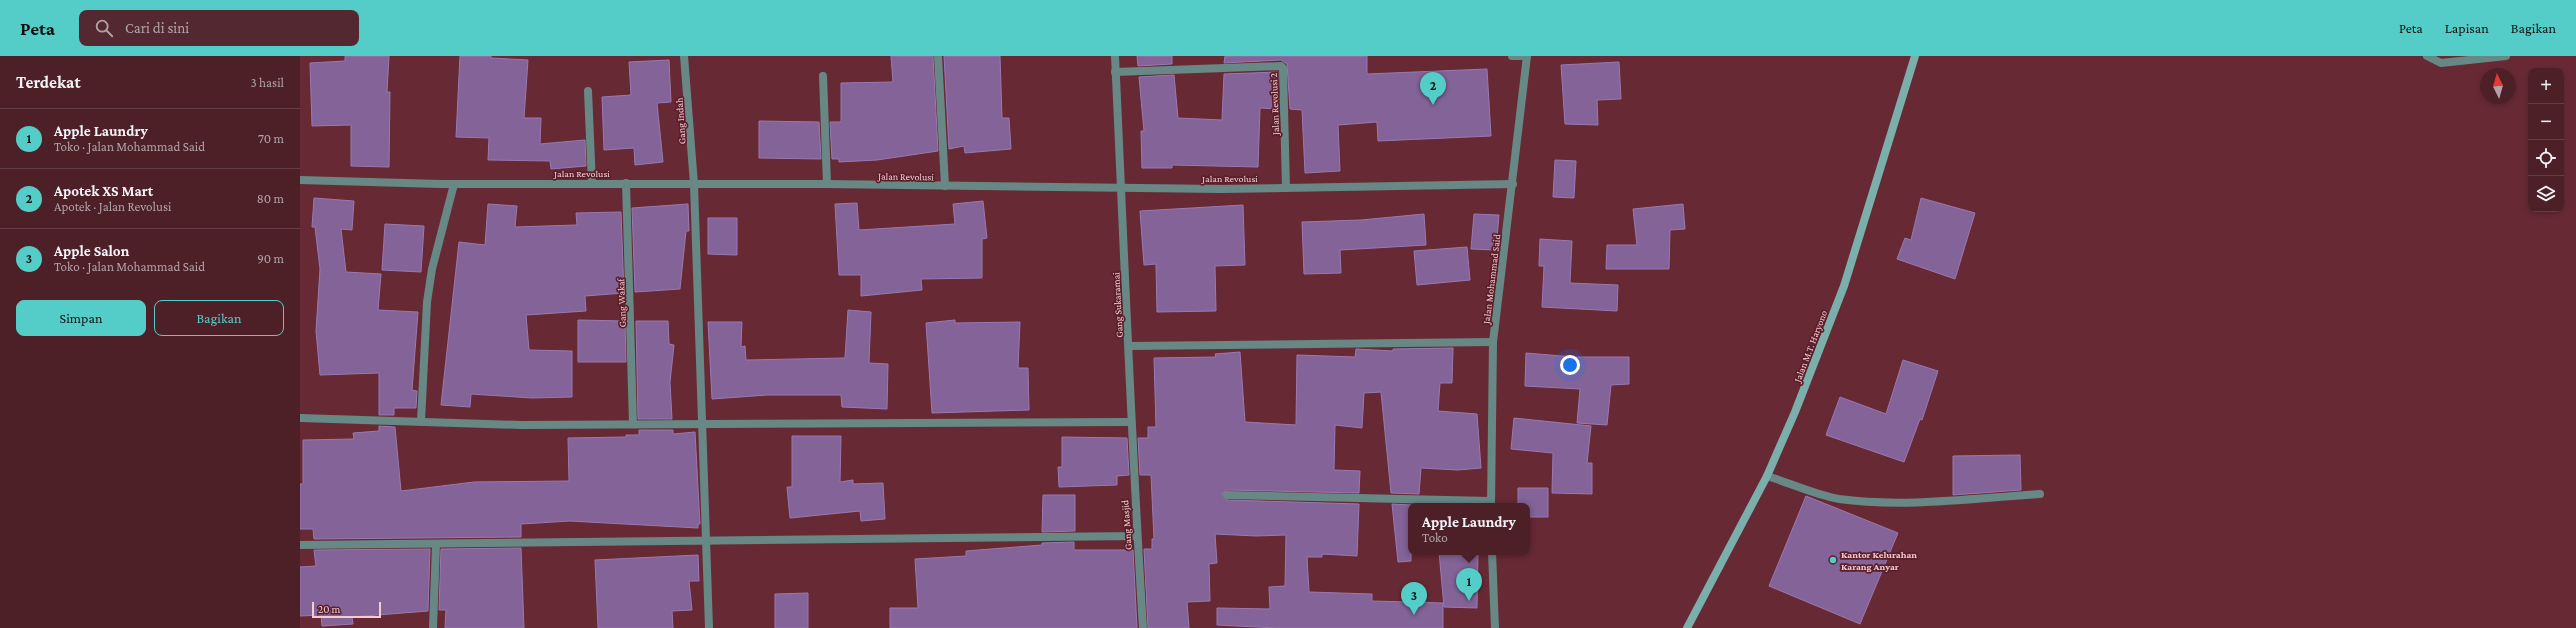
<!DOCTYPE html>
<html lang="id">
<meta charset="utf-8">
<style>
body{margin:0;font-family:"Crimson Pro",serif;background:#542830;color:#f1f3f6}
.controls{position:absolute;right:12px;top:12px;display:grid;overflow:hidden;border-radius:8px;box-shadow:0 2px 6px #0003}
.controls button{width:36px;height:36px;display:grid;place-items:center;padding:0;border:0;border-bottom:1px solid #643e45;background:#4d2028;color:#f1f3f6;font:20px sans-serif}
.compass{position:absolute;left:2180px;top:12px;width:36px;height:36px;border-radius:50%;background:#4d2028;box-shadow:0 2px 6px #0003;rotate:355deg}
.scale{position:absolute;left:12px;bottom:10px;width:69px;box-sizing:border-box;padding-left:4px;border:2px solid #f3ccd0;border-top:0;font-size:11px;line-height:14px;white-space:nowrap;color:#f3ccd0;-webkit-text-stroke:3px #5b1f2b;paint-order:stroke}
.you{position:absolute;left:1270px;top:309px;width:14px;height:14px;margin:-10px;border:3px solid #fff;border-radius:50%;background:#1a73e8;box-shadow:0 0 0 6px #1a73e833}
.badge{display:grid;place-items:center;width:26px;height:26px;border-radius:50%;background:#54cdc8;color:#111;font-size:13px;font-weight:700}
.pin{position:absolute;translate:-50% -33px;filter:drop-shadow(0 1px 2px #0008)}
.pin::after{content:'';position:absolute;top:21px;width:14px;height:12px;background:inherit;clip-path:polygon(0 0,100% 0,50% 100%)}
.popup{position:absolute;left:1108px;top:447px;width:122px;height:52px;box-sizing:border-box;display:grid;place-content:center;border-radius:8px;background:#4d2028;filter:drop-shadow(0 1px 3px #0005);font-size:13px;white-space:nowrap;color:#b3a3a8}
.popup b{font-size:15px;color:#f1f3f6}
.popup::after{content:'';position:absolute;left:50%;top:100%;margin-left:-8px;border:8px solid transparent;border-top-color:#4d2028}
.list{margin:0;padding:0;list-style:none}
h2{display:flex;justify-content:space-between;align-items:center;height:52px;margin:0;padding:0 16px;font-size:17px}
h2 small{font-size:13px;font-weight:400;color:#b3a3a8}
.list li{display:grid;grid-template-columns:26px 1fr auto;gap:12px;align-items:center;box-sizing:border-box;height:60px;padding:0 16px;border-top:1px solid #643e45}
.list b{display:block;font-size:15px;white-space:nowrap}
.list p{margin:0;font-size:13px;white-space:nowrap;color:#b3a3a8}
.list em{font-size:13px;font-style:normal;color:#b3a3a8}
.actions{display:flex;gap:8px;padding:12px 16px}
.actions a{flex:1;padding:9px 0;border:1px solid #54cdc8;border-radius:8px;text-align:center;font-size:14px;color:#54cdc8}
.actions .main{background:#54cdc8;color:#111}
.icon{flex:none;width:22px;height:22px;fill:none;stroke:currentColor;stroke-width:2;stroke-linecap:round;stroke-linejoin:round}
.map{position:relative;flex:none;width:2276px;height:572px;overflow:hidden}
header{display:flex;align-items:center;gap:24px;box-sizing:border-box;height:56px;padding:0 20px;background:#54cdc8;color:#111}
header strong{font-size:19px}
nav{display:flex;gap:22px;margin-inline-start:auto;font-size:14px}
.search{width:280px;height:36px;background:#542830;display:flex;align-items:center;gap:10px;box-sizing:border-box;padding:0 14px;border-radius:8px;color:#b3a3a8;font-size:15px}
main{display:flex}
aside{flex:1;background:#4d2028}
.map>svg:first-child{display:block}
</style>
<header>
<strong>Peta</strong>
<div class="search"><svg class="icon" aria-label="search" viewBox="0 0 24 24"><circle cx="10" cy="10" r="6"/><path d="M15 15l6 6"/></svg>Cari di sini</div>
<nav><a>Peta</a><a>Lapisan</a><a>Bagikan</a></nav>
</header>
<main>
<aside>
<h2>Terdekat<small>3 hasil</small></h2>
<ul class="list">
<li><span class="badge">1</span><div><b>Apple Laundry</b><p>Toko · Jalan Mohammad Said</p></div><em>70 m</em></li>
<li><span class="badge">2</span><div><b>Apotek XS Mart</b><p>Apotek · Jalan Revolusi</p></div><em>80 m</em></li>
<li><span class="badge">3</span><div><b>Apple Salon</b><p>Toko · Jalan Mohammad Said</p></div><em>90 m</em></li>
</ul>
<div class="actions"><a class="main">Simpan</a><a>Bagikan</a></div>
</aside>
<div class="map">
<svg width="2276" height="572" viewBox="0 0 2276 572">
<rect width="100%" height="100%" fill="#672a35"/>
<g fill="#836398" stroke="#9a79b0">
<path d="M 45,0 L 89,0 L 87,36 L 90,36 L 89,111 L 51,110 L 51,69 L 12,70 L 10,7 L 45,5 Z"/>
<path d="M 160,0 L 191,0 L 191,2 L 228,4 L 224,62 L 241,62 L 240,88 L 285,84 L 286,110 L 251,113 L 250,105 L 188,104 L 189,82 L 156,81 Z"/>
<path d="M 591,0 L 633,0 L 638,95 L 577,104 L 539,106 L 539,103 L 532,103 L 530,66 L 541,66 L 541,27 L 593,26 Z"/>
<path d="M 644,0 L 700,0 L 702,62 L 709,62 L 711,93 L 665,97 L 664,90 L 649,93 Z"/>
<path d="M 837,0 L 872,0 L 872,8 L 838,10 Z"/>
<path d="M 925,0 L 1067,0 L 1067,18 L 1187,13 L 1191,80 L 1078,85 L 1077,66 L 1038,69 L 1040,115 L 1005,117 L 1002,54 L 990,53 L 987,8 L 981,4 L 924,7 Z"/>
<path d="M 369,4 L 371,46 L 357,47 L 363,106 L 335,109 L 334,92 L 304,94 L 302,41 L 331,39 L 329,6 Z"/>
<path d="M 1319,6 L 1321,43 L 1297,44 L 1298,69 L 1265,68 L 1261,9 Z"/>
<path d="M 978,16 L 979,53 L 960,52 L 958,111 L 872,109 L 872,112 L 842,112 L 841,75 L 844,75 L 839,21 L 874,19 L 878,62 L 922,64 L 924,18 Z"/>
<path d="M 459,65 L 519,66 L 521,103 L 459,102 Z"/>
<path d="M 1255,104 L 1276,105 L 1274,142 L 1253,141 Z"/>
<path d="M 14,142 L 54,145 L 52,174 L 41,173 L 46,216 L 81,218 L 78,254 L 118,256 L 112,334 L 117,335 L 116,352 L 94,352 L 94,359 L 79,359 L 79,317 L 20,319 L 16,275 L 20,213 L 15,171 L 12,171 Z"/>
<path d="M 1621,142 L 1675,157 L 1655,223 L 1597,203 L 1605,182 L 1611,184 Z"/>
<path d="M 683,145 L 687,182 L 682,183 L 682,222 L 621,223 L 622,234 L 561,240 L 561,219 L 539,219 L 535,148 L 557,147 L 559,174 L 655,168 L 653,148 Z"/>
<path d="M 188,148 L 217,150 L 215,171 L 277,169 L 276,157 L 321,156 L 324,237 L 285,240 L 286,255 L 226,259 L 229,294 L 272,295 L 272,341 L 232,342 L 171,338 L 170,351 L 141,349 L 159,186 L 185,189 Z"/>
<path d="M 388,148 L 389,175 L 386,175 L 380,233 L 335,236 L 332,152 Z"/>
<path d="M 1383,148 L 1385,173 L 1370,174 L 1369,213 L 1306,213 L 1307,189 L 1337,189 L 1333,153 Z"/>
<path d="M 943,149 L 945,209 L 915,210 L 916,255 L 857,256 L 856,208 L 844,209 L 840,155 Z"/>
<path d="M 1124,158 L 1126,189 L 1040,194 L 1041,217 L 1004,218 L 1002,166 L 1061,164 Z"/>
<path d="M 1174,158 L 1199,159 L 1196,194 L 1171,193 Z"/>
<path d="M 408,162 L 437,162 L 437,199 L 408,198 Z"/>
<path d="M 85,168 L 124,170 L 121,216 L 82,214 Z"/>
<path d="M 1240,183 L 1272,185 L 1270,227 L 1318,229 L 1317,255 L 1242,251 L 1244,210 L 1239,210 Z"/>
<path d="M 1167,191 L 1170,224 L 1117,229 L 1114,195 Z"/>
<path d="M 548,254 L 571,256 L 569,307 L 588,308 L 587,353 L 542,351 L 541,339 L 468,339 L 412,343 L 408,266 L 442,266 L 441,291 L 445,290 L 446,304 L 545,302 Z"/>
<path d="M 278,264 L 325,265 L 326,306 L 278,306 Z"/>
<path d="M 655,264 L 655,267 L 720,266 L 718,312 L 728,312 L 729,354 L 632,357 L 626,267 Z"/>
<path d="M 336,265 L 368,265 L 369,288 L 374,289 L 370,326 L 372,363 L 338,363 Z"/>
<path d="M 1153,292 L 1152,327 L 1140,327 L 1138,355 L 1177,358 L 1181,412 L 1158,414 L 1121,412 L 1119,438 L 1091,437 L 1081,336 L 1064,337 L 1062,372 L 1035,369 L 1034,414 L 1060,415 L 1059,437 L 927,434 L 922,438 L 927,444 L 1059,448 L 1057,500 L 1022,498 L 1022,501 L 1007,501 L 1009,536 L 1072,538 L 1072,545 L 1143,547 L 1143,572 L 977,572 L 917,569 L 917,552 L 970,553 L 969,531 L 985,530 L 986,479 L 956,480 L 915,478 L 917,507 L 909,508 L 910,545 L 887,546 L 889,572 L 848,572 L 844,493 L 852,493 L 852,483 L 854,483 L 851,419 L 840,419 L 838,382 L 848,382 L 848,371 L 856,371 L 854,302 L 916,301 L 915,298 L 940,296 L 945,366 L 996,369 L 997,299 L 1055,301 L 1056,293 L 1093,295 L 1093,293 Z"/>
<path d="M 1226,297 L 1274,301 L 1329,301 L 1329,328 L 1311,329 L 1307,369 L 1277,367 L 1280,333 L 1225,330 Z"/>
<path d="M 1603,304 L 1638,315 L 1622,364 L 1620,363 L 1604,406 L 1526,379 L 1540,341 L 1586,358 Z"/>
<path d="M 1214,362 L 1291,370 L 1287,407 L 1292,407 L 1292,438 L 1252,437 L 1253,397 L 1211,393 Z"/>
<path d="M 79,370 L 95,371 L 101,435 L 174,426 L 269,425 L 268,382 L 326,381 L 326,379 L 339,379 L 339,374 L 373,374 L 373,378 L 395,376 L 400,468 L 398,468 L 398,472 L 270,465 L 221,468 L 221,481 L 14,483 L 13,473 L 0,473 L 0,428 L 3,428 L 3,384 L 54,383 L 53,377 L 79,375 Z"/>
<path d="M 492,380 L 541,380 L 540,426 L 553,424 L 553,428 L 583,427 L 585,463 L 561,465 L 560,455 L 490,462 L 487,431 L 492,431 Z"/>
<path d="M 762,381 L 827,382 L 829,419 L 817,420 L 817,429 L 759,431 L 758,411 L 762,411 Z"/>
<path d="M 1720,399 L 1721,434 L 1653,439 L 1653,400 Z"/>
<path d="M 1218,432 L 1248,432 L 1248,461 L 1227,461 L 1227,450 L 1218,450 Z"/>
<path d="M 743,439 L 775,439 L 775,475 L 742,476 Z"/>
<path d="M 1506,440 L 1598,477 L 1560,568 L 1469,530 Z"/>
<path d="M 1092,448 L 1111,449 L 1111,505 L 1098,506 Z"/>
<path d="M 774,486 L 774,494 L 833,494 L 837,572 L 590,572 L 590,552 L 618,552 L 615,503 L 666,500 L 666,495 L 742,489 L 742,487 Z"/>
<path d="M 221,492 L 224,572 L 145,572 L 146,554 L 139,554 L 141,493 Z"/>
<path d="M 130,493 L 128,555 L 52,561 L 53,568 L 22,570 L 21,559 L 0,560 L 0,511 L 16,510 L 14,494 Z"/>
<path d="M 1139,496 L 1178,496 L 1177,552 L 1144,551 Z"/>
<path d="M 398,499 L 399,525 L 389,525 L 392,554 L 372,555 L 373,572 L 298,572 L 295,504 Z"/>
<path d="M 508,537 L 508,572 L 475,572 L 475,538 Z"/>
</g>
<g fill="none" stroke-linecap="round" stroke-linejoin="round">
<path stroke="#688886" stroke-width="8" d="M 1212,0 L 1227,0"/>
<g stroke="#688886" stroke-width="8">
<path d="M 384,0 L 394,128 L 409,572"/>
<path d="M 638,0 L 645,130"/>
<path d="M 815,0 C 824,191 831,381 843,572"/>
<path d="M 2127,0 L 2141,7 L 2206,0"/>
<path d="M 815,16 L 981,10 L 983,12 L 986,132"/>
<path d="M 523,20 L 527,128"/>
<path d="M 288,35 L 292,128"/>
<path d="M 0,124 L 140,128 L 527,128 L 921,133 L 1213,128"/>
<path d="M 326,127 L 333,367"/>
<path d="M 829,290 L 1193,286"/>
<path d="M 0,362 L 221,369 L 831,366"/>
<path d="M 121,365 L 127,246 L 132,213 L 154,128"/>
<path d="M 1467,420 C 1490,427 1515,439 1539,443 C 1605,452 1674,442 1740,438"/>
<path d="M 927,439 L 1190,445"/>
<path d="M 0,489 L 837,480"/>
<path d="M 133,572 L 136,489"/>
</g>
<g stroke="#688886" stroke-width="8">
<path d="M 1191,450 L 1193,286 L 1227,0"/>
<path d="M 1192,496 L 1195,572"/>
</g>
<path stroke="#7bafac" stroke-width="8" d="M 1387,572 L 1467,420 L 1495,356 L 1544,230 L 1615,0"/>
</g>
<circle fill="#54cdc8" stroke="#5b1f2b" stroke-width="1.5" cx="1533" cy="504" r="4"/>
<g text-anchor="middle" stroke-width="3.5" stroke-linejoin="round" paint-order="stroke">
<g font-size="10" fill="#f3ccd0" stroke="#5b1f2b">
<text transform="translate(974 48) rotate(-92)" y="4">Jalan Revolusi 2</text>
<text transform="translate(380 65) rotate(-94)" y="4">Gang Indah</text>
<text x="282" y="121">Jalan Revolusi</text>
<text transform="translate(606 120) rotate(1)" y="4">Jalan Revolusi</text>
<text x="930" y="126">Jalan Revolusi</text>
<text transform="translate(1191 223) rotate(-83)" y="4">Jalan Mohammad Said</text>
<text transform="translate(321 247) rotate(-92)" y="4">Gang Wakaf</text>
<text transform="translate(817 249) rotate(-93)" y="4">Gang Sukaramai</text>
<text transform="translate(1510 290) rotate(-69)" y="4">Jalan M.T. Haryono</text>
<text transform="translate(826 469) rotate(-94)" y="4">Gang Masjid</text>
</g>
<g font-size="10" font-weight="bold" fill="#f3ccd0" stroke="#5b1f2b" text-anchor="start">
<text x="1541" y="502">Kantor Kelurahan<tspan x="1541" dy="12">Karang Anyar</tspan></text>
</g>
</g>
</svg>
<div class="controls">
<button>+</button>
<button>−</button>
<button><svg class="icon" aria-label="locate" viewBox="0 0 24 24"><circle cx="12" cy="12" r="6"/><path d="M12 2v4M12 18v4M2 12h4M18 12h4"/></svg></button>
<button><svg class="icon" aria-label="layers" viewBox="0 0 24 24"><path d="M12 4l9 5-9 5-9-5zM3 14l9 5 9-5"/></svg></button>
</div>
<svg class="compass" viewBox="-18 -18 36 36"><path d="M0-13l5 13h-10z" fill="#e53935"/><path d="M0 13l5-13h-10z" fill="#b3a3a8"/></svg>
<div class="scale">20 m</div>
<div class="you"></div>
<div class="pin badge" style="left:1169px;top:545px">1</div>
<div class="popup"><b>Apple Laundry</b>Toko</div>
<div class="pin badge" style="left:1133px;top:49px">2</div>
<div class="pin badge" style="left:1114px;top:559px">3</div>
</div>
</main>
